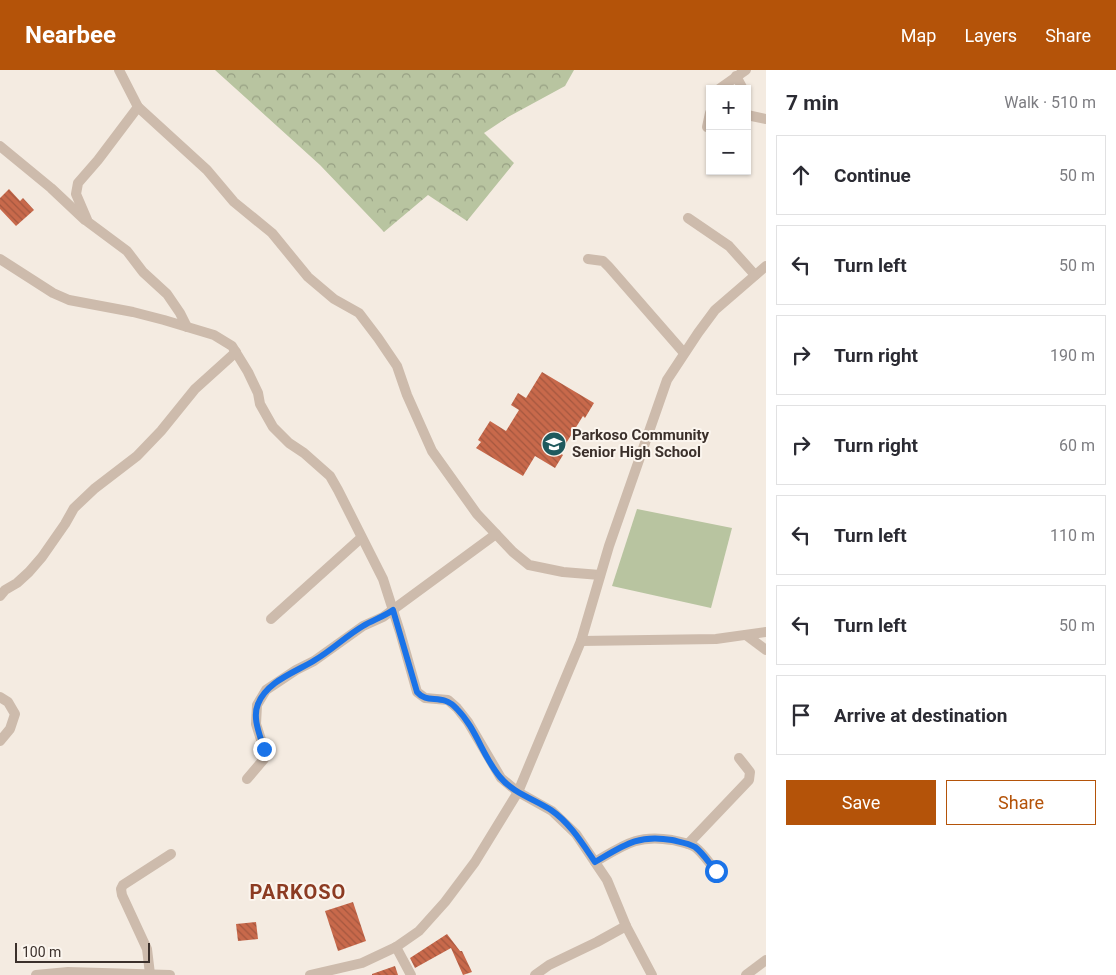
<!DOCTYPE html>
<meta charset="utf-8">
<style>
body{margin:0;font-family:Roboto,sans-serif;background:#f2f2f3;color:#2b2b33}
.controls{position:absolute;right:15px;top:15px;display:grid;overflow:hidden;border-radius:0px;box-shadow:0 1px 4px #0004}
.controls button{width:45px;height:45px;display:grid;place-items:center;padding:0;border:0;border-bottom:1px solid #e1e1e2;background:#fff;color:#2b2b33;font:25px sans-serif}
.scale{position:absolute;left:15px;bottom:12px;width:135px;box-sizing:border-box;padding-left:5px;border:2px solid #3b302b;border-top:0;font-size:14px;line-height:18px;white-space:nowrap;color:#3b302b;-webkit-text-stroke:4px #fbf5ee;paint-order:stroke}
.stop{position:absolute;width:15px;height:15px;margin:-11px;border:4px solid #1a73e8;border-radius:50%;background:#fff}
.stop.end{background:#1a73e8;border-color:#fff;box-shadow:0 1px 5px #0008}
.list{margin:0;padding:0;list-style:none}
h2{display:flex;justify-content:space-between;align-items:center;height:65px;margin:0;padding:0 20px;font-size:21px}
h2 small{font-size:16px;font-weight:400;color:#7c7c81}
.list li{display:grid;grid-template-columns:32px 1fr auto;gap:15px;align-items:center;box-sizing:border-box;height:80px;margin:0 10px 10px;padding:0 10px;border:1px solid #e1e1e2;border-radius:0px}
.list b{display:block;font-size:19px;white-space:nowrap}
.list em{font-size:16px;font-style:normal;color:#7c7c81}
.actions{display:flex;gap:10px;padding:15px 20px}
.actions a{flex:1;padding:11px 0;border:1px solid #b45309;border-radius:0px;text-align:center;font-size:18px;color:#b45309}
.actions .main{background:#b45309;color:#fff}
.icon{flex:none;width:28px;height:28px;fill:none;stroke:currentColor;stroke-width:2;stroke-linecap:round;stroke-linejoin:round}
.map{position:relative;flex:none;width:766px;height:905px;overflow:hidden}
header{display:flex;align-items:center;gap:30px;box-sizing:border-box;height:70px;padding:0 25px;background:#b45309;color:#fff}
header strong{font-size:24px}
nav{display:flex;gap:28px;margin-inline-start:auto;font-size:18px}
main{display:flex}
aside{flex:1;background:#fff}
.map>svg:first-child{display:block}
</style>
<header>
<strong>Nearbee</strong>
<nav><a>Map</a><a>Layers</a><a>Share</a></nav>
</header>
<main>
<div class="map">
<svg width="766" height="905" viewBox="0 0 766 905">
<defs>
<pattern id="forest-crowns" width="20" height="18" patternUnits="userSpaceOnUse" patternTransform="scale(1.25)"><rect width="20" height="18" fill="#b8c4a0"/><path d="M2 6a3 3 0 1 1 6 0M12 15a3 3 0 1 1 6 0" fill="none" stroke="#97a083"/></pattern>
<pattern id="building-back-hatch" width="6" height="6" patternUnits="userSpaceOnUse" patternTransform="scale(1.25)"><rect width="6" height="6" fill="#c8694b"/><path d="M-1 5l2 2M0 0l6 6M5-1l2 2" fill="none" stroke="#a4573f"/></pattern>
</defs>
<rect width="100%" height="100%" fill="#f4ebe1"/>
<path fill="url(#forest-crowns)" d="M 215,0 L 574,0 L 565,16 L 508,47 L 484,63 L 514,93 L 467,151 L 428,125 L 384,162 L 320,95 Z"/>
<path fill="#b8c4a0" d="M 637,439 L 732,458 L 711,538 L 612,516 Z"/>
<g fill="url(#building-back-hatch)">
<path d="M 9,119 L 20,131 L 23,128 L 34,140 L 16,156 L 0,139 L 0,128 Z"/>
<path d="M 542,302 L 594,333 L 585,348 L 583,346 L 560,383 L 563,385 L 555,398 L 535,386 L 523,406 L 476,378 L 481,372 L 478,370 L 490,351 L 506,361 L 519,340 L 511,335 L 518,323 L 526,328 Z"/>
<path d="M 353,832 L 366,871 L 338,881 L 325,841 Z"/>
<path d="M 256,852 L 258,869 L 238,871 L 236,854 Z"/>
<path d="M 447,864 L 460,881 L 462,881 L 472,902 L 463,905 L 451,878 L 415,898 L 410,888 Z"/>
<path d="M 395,896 L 398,905 L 372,905 L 372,904 Z"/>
</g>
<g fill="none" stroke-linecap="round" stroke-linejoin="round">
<g stroke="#cdbbac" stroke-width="10">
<path d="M 119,0 L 138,37"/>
<path d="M 736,6 L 743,19"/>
<path d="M 719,19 L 746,0"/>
<path d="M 747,45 L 766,49"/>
<path d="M 707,57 L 710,43"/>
<path d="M 0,76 L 51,118 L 85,150"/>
<path d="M 688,148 L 729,176 L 755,205"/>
<path d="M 0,189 L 53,223 L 69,230 L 133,242 L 164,250 L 214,265 L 232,276 L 248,302 L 258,323 L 260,334 L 273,357 L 289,373 L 304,383 L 330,406 L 338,420 L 383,509 L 400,562 L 417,622 L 425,628 L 448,630 L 457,638 L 468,652 L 501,708 L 518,722 L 552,741 L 576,764 L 607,810 L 626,856 L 652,905"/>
<path d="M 588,189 L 603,191 L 609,197 L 684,283"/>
<path d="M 187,257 L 180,243 L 167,224 L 143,202 L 127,181 L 88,152 L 76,124 L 78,113 L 98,90 L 138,37 L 207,100 L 234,132 L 272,163 L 308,207 L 334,229 L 359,243 L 378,268 L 397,296 L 407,325 L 432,381 L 477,444 L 513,482 L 529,495 L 563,502 L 600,505"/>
<path d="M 0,526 L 5,520 L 17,513 L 29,502 L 42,487 L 65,454 L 74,438 L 94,419 L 137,386 L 161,361 L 195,319 L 236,282"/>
<path d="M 271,549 L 361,468"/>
<path d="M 746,565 L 766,580"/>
<path d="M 581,571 L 716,569 L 766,562"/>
<path d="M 0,627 L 8,632 L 15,644 L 10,659 L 0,671"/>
<path d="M 247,709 L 264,689 L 264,679 L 256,654 L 257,635 L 266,620 L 296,600 L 314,591 L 363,556 L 383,547 L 496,464"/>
<path d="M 688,774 L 749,710 L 750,702 L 739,688"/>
<path d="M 595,792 C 624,775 637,764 672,770 C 680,772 689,773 695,777 C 703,783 709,793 716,801"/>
<path d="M 396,877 L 411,905"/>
<path d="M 150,904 L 147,879 L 122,825 L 121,819 L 123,815 L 171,784"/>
<path d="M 36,905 L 68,902 L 170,905"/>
<path d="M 310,905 L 362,893 L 396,877 L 419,861 L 445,832 L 475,792 L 518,722 L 581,571 L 609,476 L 667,310 L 698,263 L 715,240 L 766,196"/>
<path d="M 535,905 L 549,895 L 597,872 L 626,856"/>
<path d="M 746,905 L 766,890"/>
</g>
</g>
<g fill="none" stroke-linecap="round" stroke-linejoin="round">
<path stroke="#1a73e8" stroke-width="6" d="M 264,679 C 260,665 252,648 258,634 C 267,611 296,602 315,590 C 332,580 346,566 363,556 C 373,550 383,547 393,540 L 417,622 C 428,635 442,622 457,639 C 476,658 483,687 500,707 C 513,723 534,729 551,740 C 570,753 582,773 595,792 C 624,775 638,764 672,770 C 680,772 688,773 695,777 C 703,783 709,793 716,801"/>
</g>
<defs>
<symbol id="school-disc" viewBox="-11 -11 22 22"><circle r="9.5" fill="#1f5a5e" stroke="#fbf5ee"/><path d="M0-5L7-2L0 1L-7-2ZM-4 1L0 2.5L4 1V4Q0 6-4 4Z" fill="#fff"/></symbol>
</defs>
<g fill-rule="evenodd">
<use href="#school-disc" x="540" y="360" width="28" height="28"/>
</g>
<g text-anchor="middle" stroke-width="4" stroke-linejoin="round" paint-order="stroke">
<g font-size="15" font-weight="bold" fill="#3b302b" stroke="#fbf5ee" text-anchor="start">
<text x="572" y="370">Parkoso Community<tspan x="572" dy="17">Senior High School</tspan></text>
</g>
<g font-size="20" font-weight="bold" letter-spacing="1" fill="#8c3b22" stroke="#fbf5ee">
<text x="298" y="829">PARKOSO</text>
</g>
</g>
</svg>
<div class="controls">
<button>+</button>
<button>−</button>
</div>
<div class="scale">100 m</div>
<div class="stop" style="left:716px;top:801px"></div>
<div class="stop end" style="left:264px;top:679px"></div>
</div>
<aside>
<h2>7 min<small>Walk · 510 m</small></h2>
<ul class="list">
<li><svg class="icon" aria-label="ahead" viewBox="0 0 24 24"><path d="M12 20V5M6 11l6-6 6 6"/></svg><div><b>Continue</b></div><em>50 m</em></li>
<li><svg class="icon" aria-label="left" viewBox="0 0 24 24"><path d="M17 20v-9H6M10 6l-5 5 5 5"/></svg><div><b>Turn left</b></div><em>50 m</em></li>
<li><svg class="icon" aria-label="right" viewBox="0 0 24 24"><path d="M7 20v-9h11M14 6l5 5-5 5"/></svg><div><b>Turn right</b></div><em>190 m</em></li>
<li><svg class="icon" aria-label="right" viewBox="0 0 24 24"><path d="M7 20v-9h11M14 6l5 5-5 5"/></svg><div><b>Turn right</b></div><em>60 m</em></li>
<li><svg class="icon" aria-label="left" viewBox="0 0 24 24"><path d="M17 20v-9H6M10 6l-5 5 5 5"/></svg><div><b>Turn left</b></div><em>110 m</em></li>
<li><svg class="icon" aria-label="left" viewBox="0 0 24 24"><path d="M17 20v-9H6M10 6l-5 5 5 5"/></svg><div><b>Turn left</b></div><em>50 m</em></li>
<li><svg class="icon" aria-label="arrive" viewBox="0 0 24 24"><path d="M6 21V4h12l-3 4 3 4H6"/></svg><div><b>Arrive at destination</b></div></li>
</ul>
<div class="actions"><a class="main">Save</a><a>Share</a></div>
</aside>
</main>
